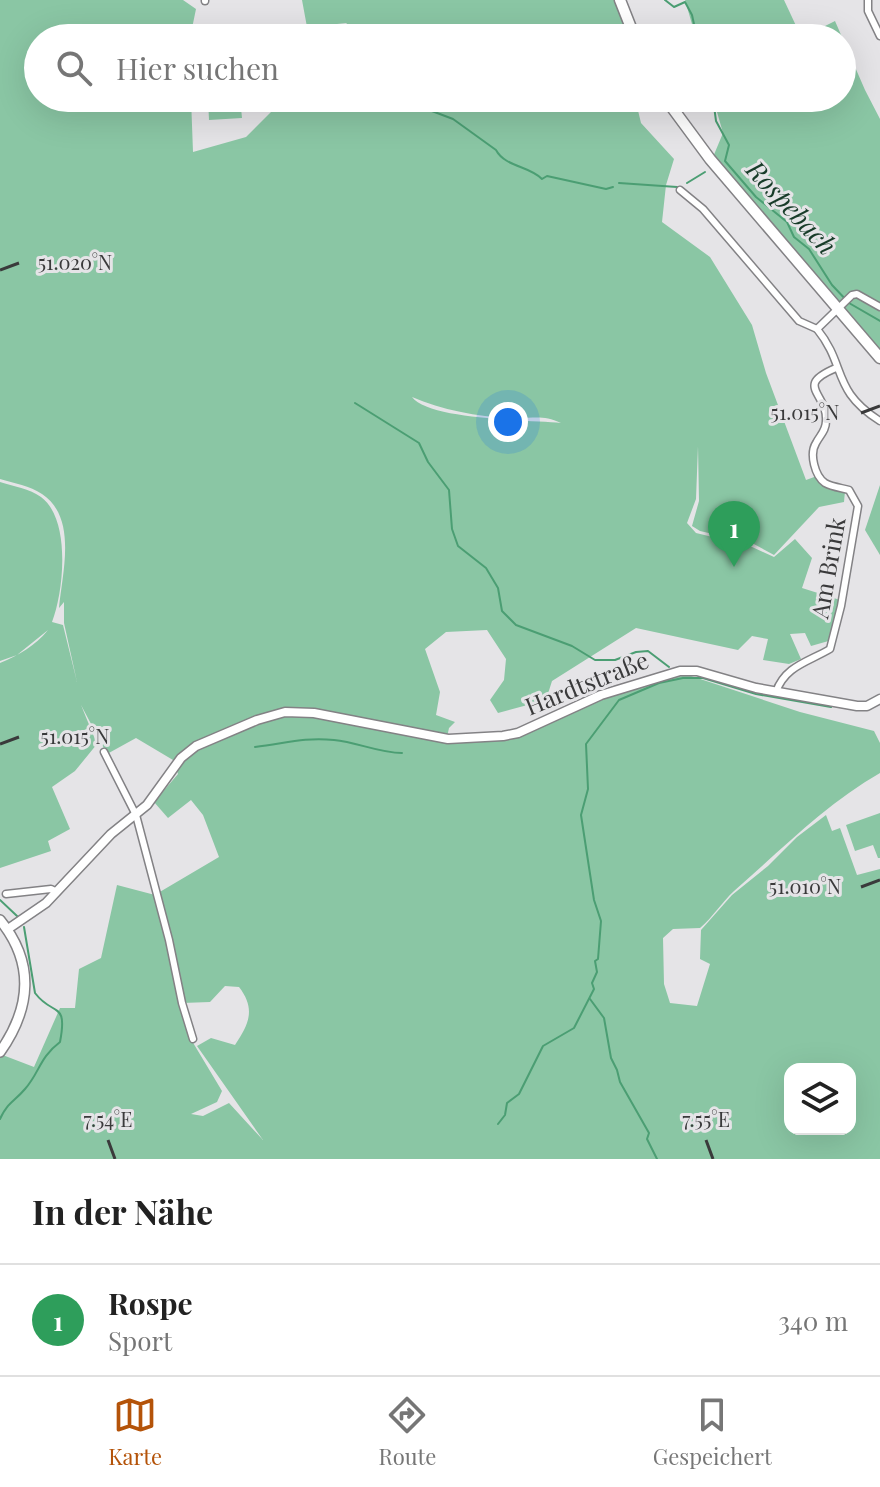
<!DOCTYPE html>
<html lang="de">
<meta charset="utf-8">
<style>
body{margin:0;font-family:"Playfair Display",serif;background:#f2f2f2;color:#222}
.controls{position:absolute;right:24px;bottom:24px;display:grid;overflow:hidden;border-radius:16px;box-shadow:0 8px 32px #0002}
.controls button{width:72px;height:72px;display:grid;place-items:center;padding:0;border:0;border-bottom:2px solid #e0e0e0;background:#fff;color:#222;font:40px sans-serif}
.you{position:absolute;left:508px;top:422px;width:28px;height:28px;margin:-20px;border:6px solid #fff;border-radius:50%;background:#1a73e8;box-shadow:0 0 0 12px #1a73e833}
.badge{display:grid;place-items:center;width:52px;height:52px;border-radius:50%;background:#b45309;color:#fff;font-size:26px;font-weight:700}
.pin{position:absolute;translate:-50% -66px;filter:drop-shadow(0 2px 4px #0008)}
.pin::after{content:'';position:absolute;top:42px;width:28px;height:24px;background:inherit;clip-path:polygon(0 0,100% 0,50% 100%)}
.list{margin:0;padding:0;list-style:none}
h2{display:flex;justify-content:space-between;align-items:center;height:104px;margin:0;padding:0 32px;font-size:34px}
h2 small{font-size:26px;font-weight:400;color:#767676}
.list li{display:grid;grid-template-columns:52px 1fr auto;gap:24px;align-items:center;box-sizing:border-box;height:112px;padding:0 32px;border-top:2px solid #e0e0e0}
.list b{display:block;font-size:30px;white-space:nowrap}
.list p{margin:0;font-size:26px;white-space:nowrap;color:#767676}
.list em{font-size:26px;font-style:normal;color:#767676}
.icon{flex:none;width:44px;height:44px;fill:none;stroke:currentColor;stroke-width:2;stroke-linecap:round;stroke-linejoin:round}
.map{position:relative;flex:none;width:880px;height:1159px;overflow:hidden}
.search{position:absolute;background:#fff;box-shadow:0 8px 32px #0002;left:24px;right:24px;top:24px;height:88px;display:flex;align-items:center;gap:20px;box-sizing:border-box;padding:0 28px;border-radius:44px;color:#767676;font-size:30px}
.sheet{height:216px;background:#fff}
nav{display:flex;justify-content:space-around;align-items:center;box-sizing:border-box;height:112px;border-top:2px solid #e0e0e0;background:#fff;font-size:22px;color:#767676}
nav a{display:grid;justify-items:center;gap:4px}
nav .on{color:#b45309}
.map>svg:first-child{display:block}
</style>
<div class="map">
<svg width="880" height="1159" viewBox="0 0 880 1159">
<rect width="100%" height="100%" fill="#e5e4e7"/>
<g fill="#8ac6a4" fill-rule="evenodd">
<path d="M 0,0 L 183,0 L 196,9 L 190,38 L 38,38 L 38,98 L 191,98 L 193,152 L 246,137 L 285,98 L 635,98 L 641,123 L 674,159 L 666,185 L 662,222 L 710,257 L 752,325 L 766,373 L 806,480 L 817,476 L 845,491 L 844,502 L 819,507 L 774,555 L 752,543 L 700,531 L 692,526 L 699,501 L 698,446 L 696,499 L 687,523 L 696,533 L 750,546 L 774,557 L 795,539 L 812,558 L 802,588 L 840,600 L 832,640 L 811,646 L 805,633 L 790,634 L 801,659 L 789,664 L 763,660 L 768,639 L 752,636 L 738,650 L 636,628 L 552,681 L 546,700 L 498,713 L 490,700 L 504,680 L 506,659 L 487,630 L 446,632 L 425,649 L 440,692 L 436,715 L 455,722 L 449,728 L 446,742 L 462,743 L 515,737 L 609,697 L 659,680 L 688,675 L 800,712 L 874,731 L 880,743 L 880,773 C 827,803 780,851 734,891 C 722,902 713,917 700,928 L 673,929 L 663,938 L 664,984 L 670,1003 L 697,1006 L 710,964 L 700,959 L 701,930 L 732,895 L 768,866 L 797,837 L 826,815 L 832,831 L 840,828 L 857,875 L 880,869 L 880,1159 L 0,1159 L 0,1054 L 34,1067 L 60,1008 L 75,1008 L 79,969 L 101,958 L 117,885 L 155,895 L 192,1041 L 222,1091 L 217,1102 L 191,1114 L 203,1116 L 229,1103 L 263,1140 L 197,1046 L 211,1038 L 235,1045 C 249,1024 256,1009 239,987 L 225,986 L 210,1002 L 182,1003 L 158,893 L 219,857 L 203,815 L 191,800 L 168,818 L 154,802 L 178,774 L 173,760 L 136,738 L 107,754 L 81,705 L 97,744 L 75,771 L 52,787 L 70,829 L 48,841 L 51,851 L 0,868 L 0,663 C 19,655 35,646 48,630 L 17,655 L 0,661 L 0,482 C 13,486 30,489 41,497 C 71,519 64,591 52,622 L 63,625 L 77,682 L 64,623 L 64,602 L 59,608 C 62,573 78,518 42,494 C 30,486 14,483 0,479 ZM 412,397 C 442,410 479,417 512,418 C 532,419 542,414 561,423 C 529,420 429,420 412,397 ZM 790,1069 L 850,1069 L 850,1129 L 790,1129 Z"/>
<path d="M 302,0 L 615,0 L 629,38 L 335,38 L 347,23 L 307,27 Z"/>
<path d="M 685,0 L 784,0 L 798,30 L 825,26 L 835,21 L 865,90 L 880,119 L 880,352 L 713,157 L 723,133 L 713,98 L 842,98 L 842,38 L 696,38 Z"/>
<path d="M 208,98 L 240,98 L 242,118 L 209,120 Z"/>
<path d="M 880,485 L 880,555 L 865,530 Z"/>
<path d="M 880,813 L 880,858 L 878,858 L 873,845 L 855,851 L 846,825 Z"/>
</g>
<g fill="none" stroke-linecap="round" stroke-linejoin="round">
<g stroke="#4b9e73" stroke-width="2">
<path d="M 665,0 L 674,7 L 685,2 L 692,15 L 697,38"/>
<path d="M 385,98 L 398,104"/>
<path d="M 713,98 L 716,121 L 729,145 L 725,161 L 756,197 L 787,222 L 794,237 L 809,249 L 832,285 L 849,303 L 880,321"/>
<path d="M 416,105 L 453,119 L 496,150 C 505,167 530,166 542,179 L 547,176 L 606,189 L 613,187"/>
<path d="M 619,183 L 677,187"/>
<path d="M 687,183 L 705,172"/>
<path d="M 355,403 L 419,443 L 428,462 L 449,490 L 452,529 L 458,546 L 486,568 L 498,588 L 502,611 L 516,625 L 572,646 L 595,660 L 615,660 L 636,652 L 648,651 L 669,667"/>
<path d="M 255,747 C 284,744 302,737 334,740 C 357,742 379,753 402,753"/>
<path d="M 0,900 L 17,916"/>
<path d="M 590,999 L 604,1018 L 611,1058 L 617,1070 L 620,1082 L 649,1133 L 647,1139 L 657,1159"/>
<path d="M 0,1119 C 7,1103 14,1102 25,1089 C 40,1072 39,1058 60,1042 C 68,1000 53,1017 35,993 L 24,927"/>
<path d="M 498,1124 L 505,1115 L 507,1103 L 519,1094 L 543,1046 L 574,1028 L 594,989 L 592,983 L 597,972 L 595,961 L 598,959 L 601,921 L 594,900 L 581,815 L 588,789 L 586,744 L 619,700 L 659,683 L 683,678 L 703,678 L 756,694 L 831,707"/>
</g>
<defs>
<g id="minor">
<path d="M 868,0 L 868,11 L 880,36"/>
<path d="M 205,1 L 205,0"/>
<path d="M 680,190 L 703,209 L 799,321 L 817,329"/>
<path d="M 880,307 L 857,294 L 852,295 L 817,329 C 847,366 831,390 880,421"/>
<path d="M 776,692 C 785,666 808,662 830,649 L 841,606 L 858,506 L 849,490 C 842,488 832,487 825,483 C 815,476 809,454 816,443 C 820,435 826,431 826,421 C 828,393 793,386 836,368"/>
<path d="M 104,752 L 136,815 L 169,940 L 182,1003 L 193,1039"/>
<path d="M 6,894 L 51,889 L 57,892"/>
</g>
<path id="tertiary" d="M 8,929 L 46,903 L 111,834 L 147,805 L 181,758 L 196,746 L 257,720 L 285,712 L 314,713 L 448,739 L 503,736 L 518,733 L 601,695 L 680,671 L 697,671 L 756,688 L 857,706 L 867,706 L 880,699"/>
<path id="secondary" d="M 0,920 C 35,963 31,1008 0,1052"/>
<g id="primary">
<path d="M 620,0 L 635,38"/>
<path d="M 665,98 L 710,159 L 880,358"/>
</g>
</defs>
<use href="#minor" stroke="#838285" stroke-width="9"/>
<use href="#tertiary" stroke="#838285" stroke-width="11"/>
<use href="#secondary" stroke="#838285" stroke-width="12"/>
<use href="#primary" stroke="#838285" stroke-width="13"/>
<use href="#minor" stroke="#fff" stroke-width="6"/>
<use href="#tertiary" stroke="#fff" stroke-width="8"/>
<use href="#secondary" stroke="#fff" stroke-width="9"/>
<use href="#primary" stroke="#fff" stroke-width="10"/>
</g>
<path fill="none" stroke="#3a3a3b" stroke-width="3" d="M 0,270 L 19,263M 861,413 L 880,406M 0,744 L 19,737M 861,887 L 880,880M 108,1140 L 115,1159M 706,1140 L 713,1159"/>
<g text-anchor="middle" stroke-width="6" stroke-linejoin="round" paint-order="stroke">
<g font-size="24" fill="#3a3a3b" stroke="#e5e4e7">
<text transform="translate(829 568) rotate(-80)" y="8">Am Brink</text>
<text transform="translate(587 684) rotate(-22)" y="8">Hardtstraße</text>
</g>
<g font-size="26" font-style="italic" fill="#183c29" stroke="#e5e4e7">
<text transform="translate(791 208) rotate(47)" y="9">Rospebach</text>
</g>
</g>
<g font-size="20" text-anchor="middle" fill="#3a3a3b" stroke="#e5e4e7" stroke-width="6" stroke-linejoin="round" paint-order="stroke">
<text x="75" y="270">51.020°N</text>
<text x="805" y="420">51.015°N</text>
<text x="75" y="744">51.015°N</text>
<text x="805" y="894">51.010°N</text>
<text x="108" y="1127">7.54°E</text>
<text x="706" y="1127">7.55°E</text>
</g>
</svg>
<div class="controls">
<button><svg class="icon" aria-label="layers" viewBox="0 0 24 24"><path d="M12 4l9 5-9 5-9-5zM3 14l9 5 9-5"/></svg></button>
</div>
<div class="you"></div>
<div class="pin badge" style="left:734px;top:567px;background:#2e9e5b">1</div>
<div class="search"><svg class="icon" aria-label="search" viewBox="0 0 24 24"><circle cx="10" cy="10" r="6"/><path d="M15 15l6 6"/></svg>Hier suchen</div>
</div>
<section class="sheet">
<h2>In der Nähe<small></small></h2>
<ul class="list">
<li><span class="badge" style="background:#2e9e5b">1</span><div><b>Rospe</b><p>Sport</p></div><em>340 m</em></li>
</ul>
</section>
<nav>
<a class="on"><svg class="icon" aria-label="map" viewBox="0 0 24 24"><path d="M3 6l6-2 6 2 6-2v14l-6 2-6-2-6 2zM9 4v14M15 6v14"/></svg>Karte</a>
<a><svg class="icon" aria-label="directions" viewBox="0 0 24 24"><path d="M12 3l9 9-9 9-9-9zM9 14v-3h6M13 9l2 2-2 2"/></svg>Route</a>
<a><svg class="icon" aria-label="saved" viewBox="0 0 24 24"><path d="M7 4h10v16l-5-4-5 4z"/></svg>Gespeichert</a>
</nav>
